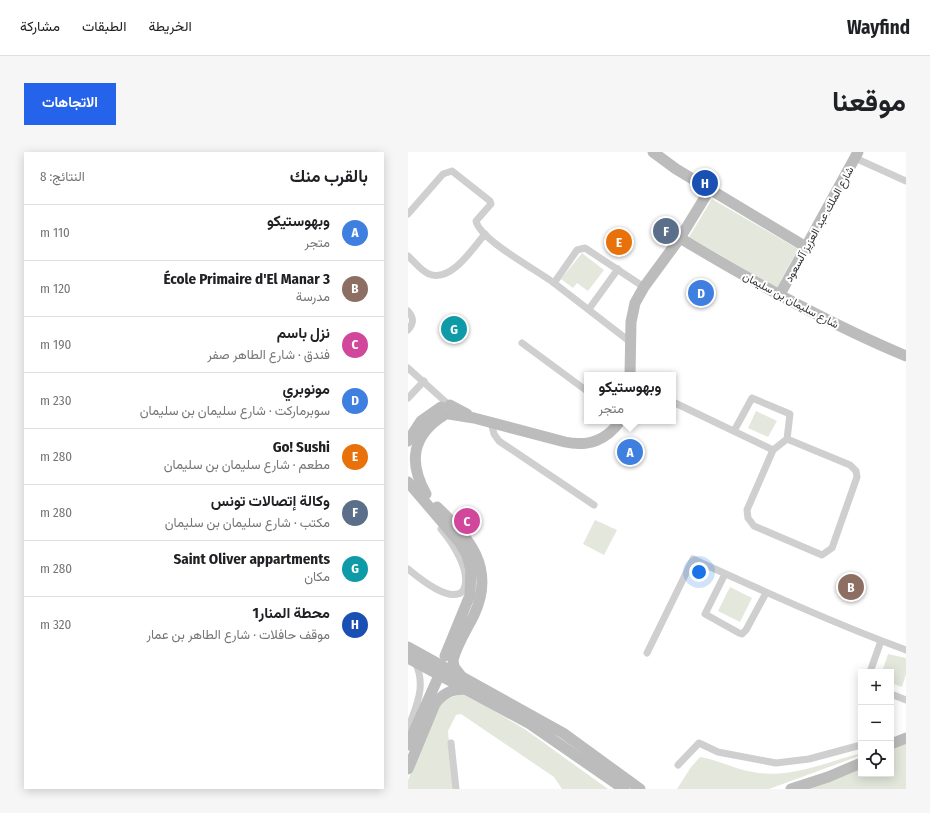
<!DOCTYPE html>
<html lang="ar">
<meta charset="utf-8">
<style>
body{margin:0;font-family:"Fira Sans Condensed",Vazirmatn,sans-serif;background:#f6f6f6;color:#202124;direction:rtl}
.controls{position:absolute;right:12px;bottom:12px;display:grid;overflow:hidden;border-radius:0px;box-shadow:0 2px 10px #0003}
.controls button{width:36px;height:36px;display:grid;place-items:center;padding:0;border:0;border-bottom:1px solid #e0e0e0;background:#fff;color:#202124;font:20px sans-serif}
.you{position:absolute;left:291px;top:420px;width:14px;height:14px;margin:-10px;border:3px solid #fff;border-radius:50%;background:#1a73e8;box-shadow:0 0 0 6px #1a73e833}
.badge{display:grid;place-items:center;width:26px;height:26px;border-radius:50%;background:#2563eb;color:#fff;font-size:13px;font-weight:700}
.pin{position:absolute;translate:-50% -50%;border:2px solid #fff;box-shadow:0 1px 4px #0006}
.popup{position:absolute;left:176px;top:220px;width:92px;height:52px;box-sizing:border-box;display:grid;place-content:center;border-radius:0px;background:#fff;filter:drop-shadow(0 1px 3px #0005);font-size:13px;white-space:nowrap;color:#757577}
.popup b{font-size:15px;color:#202124}
.popup::after{content:'';position:absolute;left:50%;top:100%;margin-left:-8px;border:8px solid transparent;border-top-color:#fff}
.list{margin:0;padding:0;list-style:none}
h2{display:flex;justify-content:space-between;align-items:center;height:52px;margin:0;padding:0 16px;font-size:17px}
h2 small{font-size:13px;font-weight:400;color:#757577}
.list li{display:grid;grid-template-columns:26px 1fr auto;gap:12px;align-items:center;box-sizing:border-box;height:56px;padding:0 16px;border-top:1px solid #e0e0e0}
.list b{display:block;font-size:15px;white-space:nowrap}
.list p{margin:0;font-size:13px;white-space:nowrap;color:#757577}
.list em{font-size:13px;font-style:normal;color:#757577}
.icon{flex:none;width:22px;height:22px;fill:none;stroke:currentColor;stroke-width:2;stroke-linecap:round;stroke-linejoin:round}
.map{position:relative;flex:none;width:498px;height:637px;overflow:hidden;direction:ltr;border-radius:0px}
header{display:flex;align-items:center;gap:24px;box-sizing:border-box;height:56px;padding:0 20px;background:#fff;border-bottom:1px solid #e0e0e0}
header strong{font-size:19px}
nav{display:flex;gap:22px;margin-inline-start:auto;font-size:14px}
.intro{display:flex;align-items:center;justify-content:space-between;box-sizing:border-box;height:96px;padding:0 24px}
h1{margin:0;font-size:28px}
.button{padding:10px 18px;border-radius:0px;background:#2563eb;color:#fff;font-size:14px;font-weight:700}
main{display:flex;gap:24px;padding:0 24px}
aside{flex:1;background:#fff;border-radius:0px;box-shadow:0 2px 10px #0003}
.map>svg:first-child{display:block}
</style>
<header>
<strong>Wayfind</strong>
<nav><a>الخريطة</a><a>الطبقات</a><a>مشاركة</a></nav>
</header>
<div class="intro"><h1>موقعنا</h1><a class="button">الاتجاهات</a></div>
<main>
<div class="map">
<svg width="498" height="637" viewBox="0 0 498 637">
<rect width="100%" height="100%" fill="#fff"/>
<g fill="#e4e8dc">
<path d="M 304,47 L 390,97 L 369,136 L 281,85 Z"/>
<path d="M 174,101 L 196,118 L 180,139 L 169,131 L 165,136 L 153,127 Z"/>
<path d="M 348,259 L 369,269 L 360,285 L 340,276 Z"/>
<path d="M 187,368 L 209,378 L 196,403 L 175,392 Z"/>
<path d="M 322,435 L 344,446 L 332,470 L 310,459 Z"/>
<path d="M 480,502 L 498,506 L 498,522 L 494,535 L 483,531 L 483,520 L 474,520 Z"/>
<path d="M 56,541 L 118,578 L 200,637 L 154,637 L 146,625 L 53,562 L 48,563 L 40,579 L 45,637 L 0,637 L 0,628 L 33,549 Z"/>
<path d="M 498,591 L 498,637 L 398,637 L 453,615 L 453,622 L 483,622 L 483,597 Z"/>
<path d="M 450,602 L 451,604 L 361,637 L 269,637 L 283,615 L 292,605 C 311,608 326,617 345,620 C 382,627 416,611 450,602 Z"/>
</g>
<g fill="none" stroke-linecap="round" stroke-linejoin="round">
<g stroke="#cfcfcf" stroke-width="7">
<path d="M 447,6 L 498,29"/>
<path d="M 0,62 L 35,22 L 44,19 L 82,49 L 83,52 L 68,69 C 72,88 129,118 146,131"/>
<path d="M 0,104 C 6,109 13,119 21,122 C 43,131 64,97 77,82"/>
<path d="M 181,157 L 210,117"/>
<path d="M 0,159 C 6,166 6,171 0,178"/>
<path d="M 221,189 L 146,131 L 169,98 L 177,96 L 236,135"/>
<path d="M 114,191 L 179,239"/>
<path d="M 0,216 L 40,252"/>
<path d="M 0,246 L 16,229"/>
<path d="M 265,250 L 365,298"/>
<path d="M 83,270 L 86,282 L 91,289 L 186,353"/>
<path d="M 326,279 L 344,246 L 382,262 L 379,287 L 365,298 L 339,358 L 340,366 L 346,374 L 414,403 L 424,396 L 449,325 L 448,319 L 442,313 L 379,287"/>
<path d="M 0,417 C 11,426 42,452 55,439 C 65,421 44,390 33,377"/>
<path d="M 317,422 L 297,462 L 331,481 L 334,482 L 338,478 L 358,441"/>
<path d="M 239,501 L 285,407 C 355,439 425,471 498,498"/>
<path d="M 462,520 L 473,489"/>
<path d="M 483,542 L 498,548"/>
<path d="M 0,577 C 8,554 19,534 7,510"/>
<path d="M 43,591 L 48,637"/>
<path d="M 270,613 L 291,591 L 310,600 L 368,611 L 401,607 L 453,593"/>
</g>
<g stroke="#bcbcbc" stroke-width="11">
<path d="M 245,0 L 268,17 L 398,95"/>
<path d="M 272,86 C 345,130 419,171 498,204"/>
<path d="M 371,144 L 450,0"/>
<path d="M 222,223 L 223,170 L 227,151 L 236,135 L 272,86 L 302,37"/>
<path d="M 42,253 L 59,262"/>
<path d="M 41,262 L 66,266 L 157,290 C 180,295 199,288 212,269"/>
<path d="M 0,289 L 13,269 L 33,255"/>
<path d="M 0,330 L 52,391 L 59,403 L 63,418 L 62,443 L 37,504"/>
<path d="M 18,342 C 0,310 4,283 36,263"/>
<path d="M 29,355 C 61,385 88,416 66,463 C 59,477 49,492 45,508 L 46,515 L 53,524"/>
<path d="M 0,495 L 155,581 L 232,637"/>
<path d="M 0,506 L 122,572 L 216,637"/>
<path d="M 483,592 L 498,586"/>
<path d="M 0,593 L 29,528"/>
<path d="M 0,617 L 27,552 C 35,541 44,537 58,537"/>
<path d="M 383,637 L 420,625 L 453,611"/>
</g>
</g>
<g text-anchor="middle" stroke-width="4" stroke-linejoin="round" paint-order="stroke">
<g font-size="11" fill="#323232" stroke="#fff">
<text transform="translate(411 72) rotate(-61)" y="4">شارع الملك عبد العزيز آلسعود</text>
<text transform="translate(383 148) rotate(28)" y="4">شارع سليمان بن سليمان</text>
</g>
</g>
</svg>
<div class="controls">
<button>+</button>
<button>−</button>
<button><svg class="icon" aria-label="locate" viewBox="0 0 24 24"><circle cx="12" cy="12" r="6"/><path d="M12 2v4M12 18v4M2 12h4M18 12h4"/></svg></button>
</div>
<div class="you"></div>
<div class="pin badge" style="left:222px;top:300px;background:#3f7fe0">A</div>
<div class="popup"><b>وبهوستيكو</b>متجر</div>
<div class="pin badge" style="left:443px;top:435px;background:#8d6e63">B</div>
<div class="pin badge" style="left:59px;top:369px;background:#d1479c">C</div>
<div class="pin badge" style="left:293px;top:141px;background:#3f7fe0">D</div>
<div class="pin badge" style="left:211px;top:90px;background:#e8710a">E</div>
<div class="pin badge" style="left:258px;top:79px;background:#5c6f8a">F</div>
<div class="pin badge" style="left:46px;top:177px;background:#0f9aa8">G</div>
<div class="pin badge" style="left:297px;top:31px;background:#1a4fb4">H</div>
</div>
<aside>
<h2>بالقرب منك<small>النتائج: 8</small></h2>
<ul class="list">
<li><span class="badge" style="background:#3f7fe0">A</span><div><b>وبهوستيكو</b><p>متجر</p></div><em>110 m</em></li>
<li><span class="badge" style="background:#8d6e63">B</span><div><b>École Primaire d'El Manar 3</b><p>مدرسة</p></div><em>120 m</em></li>
<li><span class="badge" style="background:#d1479c">C</span><div><b>نزل باسم</b><p>فندق · شارع الطاهر صفر</p></div><em>190 m</em></li>
<li><span class="badge" style="background:#3f7fe0">D</span><div><b>مونوبري</b><p>سوبرماركت · شارع سليمان بن سليمان</p></div><em>230 m</em></li>
<li><span class="badge" style="background:#e8710a">E</span><div><b>Go! Sushi</b><p>مطعم · شارع سليمان بن سليمان</p></div><em>280 m</em></li>
<li><span class="badge" style="background:#5c6f8a">F</span><div><b>وكالة إتصالات تونس</b><p>مكتب · شارع سليمان بن سليمان</p></div><em>280 m</em></li>
<li><span class="badge" style="background:#0f9aa8">G</span><div><b>Saint Oliver appartments</b><p>مكان</p></div><em>280 m</em></li>
<li><span class="badge" style="background:#1a4fb4">H</span><div><b>محطة المنار1</b><p>موقف حافلات · شارع الطاهر بن عمار</p></div><em>320 m</em></li>
</ul>
</aside>
</main>
